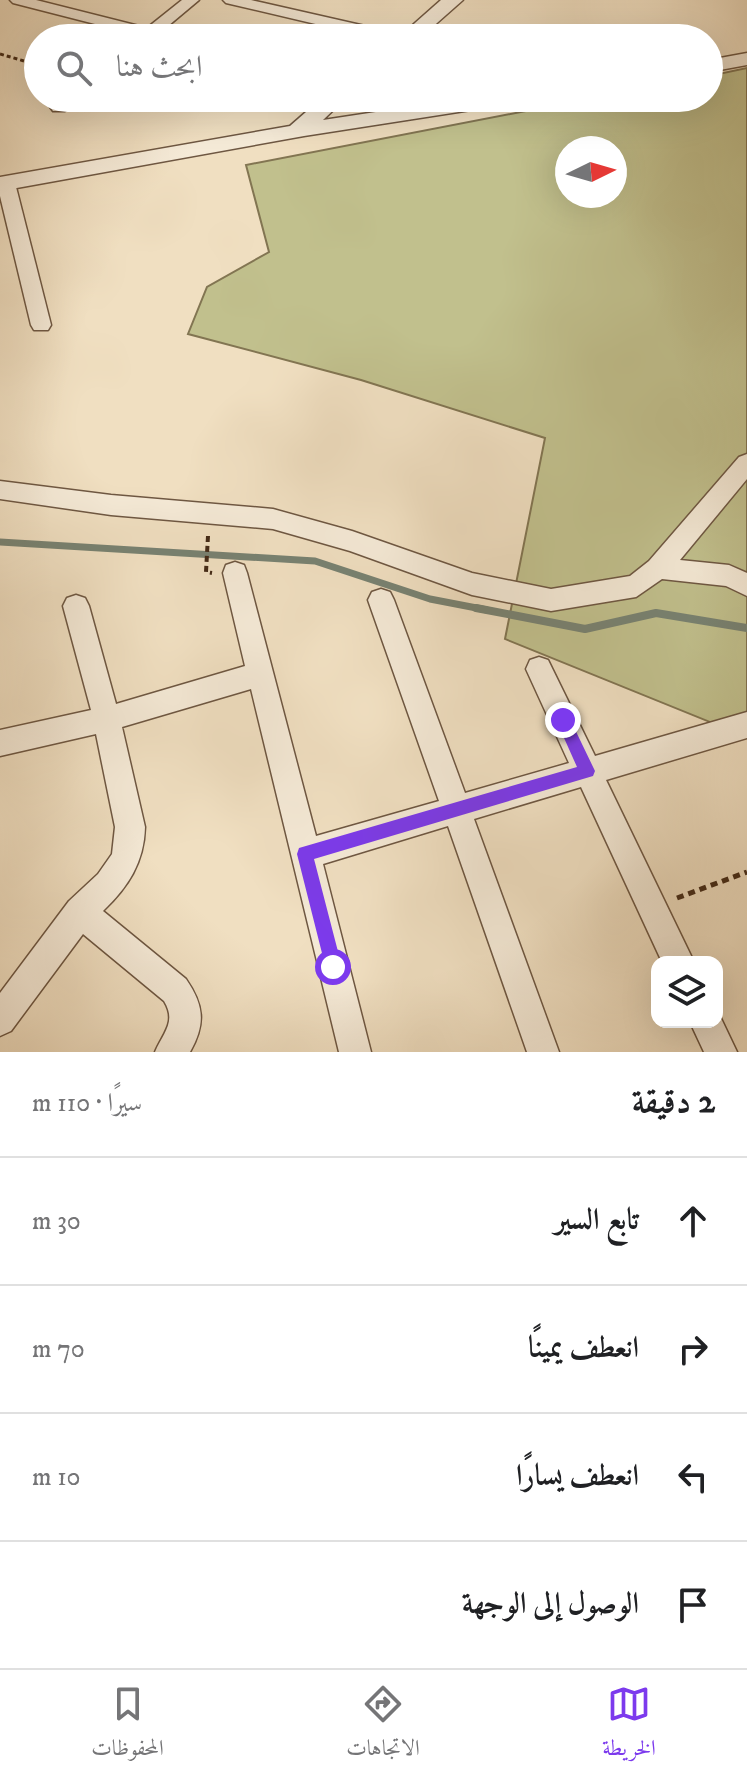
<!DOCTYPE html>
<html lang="ar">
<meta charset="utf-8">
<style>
body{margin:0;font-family:"IM FELL DW Pica",Amiri,serif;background:#f6f6f6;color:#202124;direction:rtl}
.controls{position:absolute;right:24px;bottom:24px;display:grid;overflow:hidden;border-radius:16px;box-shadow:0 8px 32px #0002}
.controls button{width:72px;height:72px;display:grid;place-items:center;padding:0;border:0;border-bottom:2px solid #e0e0e0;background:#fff;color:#202124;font:40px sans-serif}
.compass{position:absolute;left:555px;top:136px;width:72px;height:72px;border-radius:50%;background:#fff;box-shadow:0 8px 32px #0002;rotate:85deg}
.stop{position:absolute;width:24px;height:24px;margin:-18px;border:6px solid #7c3aed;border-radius:50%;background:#fff}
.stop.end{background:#7c3aed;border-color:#fff;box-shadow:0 2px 8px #0008}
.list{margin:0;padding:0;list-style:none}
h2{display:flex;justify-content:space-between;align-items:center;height:104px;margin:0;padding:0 32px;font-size:34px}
h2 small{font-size:26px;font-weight:400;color:#757577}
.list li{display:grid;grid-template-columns:52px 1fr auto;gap:24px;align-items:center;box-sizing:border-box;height:128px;padding:0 32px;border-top:2px solid #e0e0e0}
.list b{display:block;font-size:30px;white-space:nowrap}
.list em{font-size:26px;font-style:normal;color:#757577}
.icon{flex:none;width:44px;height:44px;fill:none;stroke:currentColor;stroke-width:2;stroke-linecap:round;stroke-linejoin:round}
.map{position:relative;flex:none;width:747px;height:1052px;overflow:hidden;direction:ltr}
.search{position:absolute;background:#fff;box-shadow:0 8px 32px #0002;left:24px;right:24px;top:24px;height:88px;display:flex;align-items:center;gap:20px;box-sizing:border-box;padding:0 28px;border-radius:44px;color:#757577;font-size:30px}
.sheet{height:616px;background:#fff}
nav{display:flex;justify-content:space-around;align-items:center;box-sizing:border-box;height:112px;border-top:2px solid #e0e0e0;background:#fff;font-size:22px;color:#757577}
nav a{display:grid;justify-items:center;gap:4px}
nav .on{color:#7c3aed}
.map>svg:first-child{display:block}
</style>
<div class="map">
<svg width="747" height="1052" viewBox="0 0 747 1052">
<rect width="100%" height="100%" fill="#f0dfc1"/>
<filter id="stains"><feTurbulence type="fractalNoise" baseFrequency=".0025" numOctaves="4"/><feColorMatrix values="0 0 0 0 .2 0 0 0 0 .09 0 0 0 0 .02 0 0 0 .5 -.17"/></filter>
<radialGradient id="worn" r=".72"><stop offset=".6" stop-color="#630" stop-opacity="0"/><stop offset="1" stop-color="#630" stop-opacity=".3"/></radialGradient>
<path fill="#c1c08d" stroke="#827552" stroke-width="2" fill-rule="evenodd" d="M 747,68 L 747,737 L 505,639 L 545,438 L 361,380 L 188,334 L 207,287 L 269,252 L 246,165 L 593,98 L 709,98 L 709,76 ZM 567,148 L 615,148 L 615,196 L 567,196 Z"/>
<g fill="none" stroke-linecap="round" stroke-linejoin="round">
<path stroke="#788272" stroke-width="7" d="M 0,542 L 315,561 L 430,599 L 487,610"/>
<path stroke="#788272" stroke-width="8" d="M 476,608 L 585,629 L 656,613 L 747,628"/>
<defs>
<g id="minor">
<path d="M 10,0 L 36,0 L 147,28 L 182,0 L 199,0 L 162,31 L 177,38 L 136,38 L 138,35 L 13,3 Z"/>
<path d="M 223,0 L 251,0 L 396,33 L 404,38 L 375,38 L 226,3 Z"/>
<path d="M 60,98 L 78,98 L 65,111 L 53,111 L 50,107 Z"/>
<path d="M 6,177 L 15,183 L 51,325 L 48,330 L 34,330 L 31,325 L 0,196 L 0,179 Z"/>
<path d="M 747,454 L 747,479 L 680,560 L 729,565 L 747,573 L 747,596 L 726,586 L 662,579 L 636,597 L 551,611 L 472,595 L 350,551 L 273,529 L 111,515 L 0,499 L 0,481 L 111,495 L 273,509 L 352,531 L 472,573 L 551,589 L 630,576 L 649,561 L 739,457 Z"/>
<path d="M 235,562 L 244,565 L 247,573 L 316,836 L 439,801 L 368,600 L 372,592 L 381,589 L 390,592 L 394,600 L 465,793 L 569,763 L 526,669 L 530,660 L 539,657 L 548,660 L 595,756 L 747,712 L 747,738 L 606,780 L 694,962 L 662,962 L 581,787 L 474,819 L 559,1052 L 527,1052 L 448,826 L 323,864 L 371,1052 L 339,1052 L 251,689 L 122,727 L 145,827 C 144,863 128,887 103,911 L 186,979 C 204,1005 206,1024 190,1052 L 155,1052 C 163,1033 177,1022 164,1001 L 83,934 L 11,1031 L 0,1036 L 0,993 L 69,901 L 98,874 L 112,854 L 115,827 L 96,734 L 0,756 L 0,730 L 91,710 L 63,606 L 67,598 L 76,595 L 85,598 L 89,606 L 116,704 L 245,666 L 223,573 L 226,565 Z"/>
<path d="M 717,1010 L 737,1052 L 704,1052 L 690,1022 L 717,1022 Z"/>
</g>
<g id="tertiary">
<path d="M 441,0 L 463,0 L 420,38 L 398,38 Z"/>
<path d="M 747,53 L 747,65 L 709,72 L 709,60 Z"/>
<path d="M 322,98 L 346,98 L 323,120 L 468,98 L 521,98 L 510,104 L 304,136 L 0,191 L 0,177 L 290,126 Z"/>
</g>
</defs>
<use href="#minor" stroke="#6e5742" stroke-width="3"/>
<use href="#tertiary" stroke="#6e5742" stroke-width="3"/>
<g stroke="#432a17" stroke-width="3" stroke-dasharray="4 3" stroke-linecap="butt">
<path d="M 0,54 L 38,65"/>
<path d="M 174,98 L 296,105"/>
</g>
<path stroke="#432a17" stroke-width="4" stroke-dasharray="6 4" stroke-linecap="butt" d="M 208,536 L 206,572 L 212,573"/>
<path stroke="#432a17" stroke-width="5" stroke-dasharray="7 5" stroke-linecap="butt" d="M 677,898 L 747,872"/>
<use href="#minor" fill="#f5ead7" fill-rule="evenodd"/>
<use href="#tertiary" fill="#f5ead7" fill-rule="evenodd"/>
</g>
<path fill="#7c3aed" d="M 563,713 L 568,715 L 595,771 L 593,776 L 314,859 L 342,967 L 339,973 L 333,975 L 327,973 L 297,854 L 299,848 L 577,767 L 556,720 Z"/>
<rect width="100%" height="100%" filter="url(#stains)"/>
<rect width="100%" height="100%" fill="url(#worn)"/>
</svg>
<div class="controls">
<button><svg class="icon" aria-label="layers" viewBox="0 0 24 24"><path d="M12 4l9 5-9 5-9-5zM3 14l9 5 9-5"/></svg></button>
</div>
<svg class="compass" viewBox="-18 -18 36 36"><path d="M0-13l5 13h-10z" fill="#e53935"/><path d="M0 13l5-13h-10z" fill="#757577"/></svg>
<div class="stop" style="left:333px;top:967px"></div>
<div class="stop end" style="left:563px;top:720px"></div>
<div class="search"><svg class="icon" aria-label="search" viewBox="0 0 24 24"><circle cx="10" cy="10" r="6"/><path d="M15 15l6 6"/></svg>ابحث هنا</div>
</div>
<section class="sheet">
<h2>2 دقيقة<small>سيرًا · 110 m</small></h2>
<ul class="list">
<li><svg class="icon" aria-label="ahead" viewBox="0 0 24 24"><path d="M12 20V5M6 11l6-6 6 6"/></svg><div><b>تابع السير</b></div><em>30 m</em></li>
<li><svg class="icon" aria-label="right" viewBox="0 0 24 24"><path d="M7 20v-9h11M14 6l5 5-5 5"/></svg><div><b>انعطف يمينًا</b></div><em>70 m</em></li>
<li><svg class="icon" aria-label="left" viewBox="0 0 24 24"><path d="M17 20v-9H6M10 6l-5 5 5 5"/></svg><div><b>انعطف يسارًا</b></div><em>10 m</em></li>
<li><svg class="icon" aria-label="arrive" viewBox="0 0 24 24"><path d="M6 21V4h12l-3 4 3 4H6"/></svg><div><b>الوصول إلى الوجهة</b></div></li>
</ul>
</section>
<nav>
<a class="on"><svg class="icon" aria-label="map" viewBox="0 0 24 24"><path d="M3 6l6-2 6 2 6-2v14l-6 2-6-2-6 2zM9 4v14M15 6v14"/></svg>الخريطة</a>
<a><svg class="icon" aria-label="directions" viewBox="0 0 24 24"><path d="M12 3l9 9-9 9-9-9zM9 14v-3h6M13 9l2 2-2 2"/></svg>الاتجاهات</a>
<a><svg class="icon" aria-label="saved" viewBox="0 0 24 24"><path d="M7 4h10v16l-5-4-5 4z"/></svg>المحفوظات</a>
</nav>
